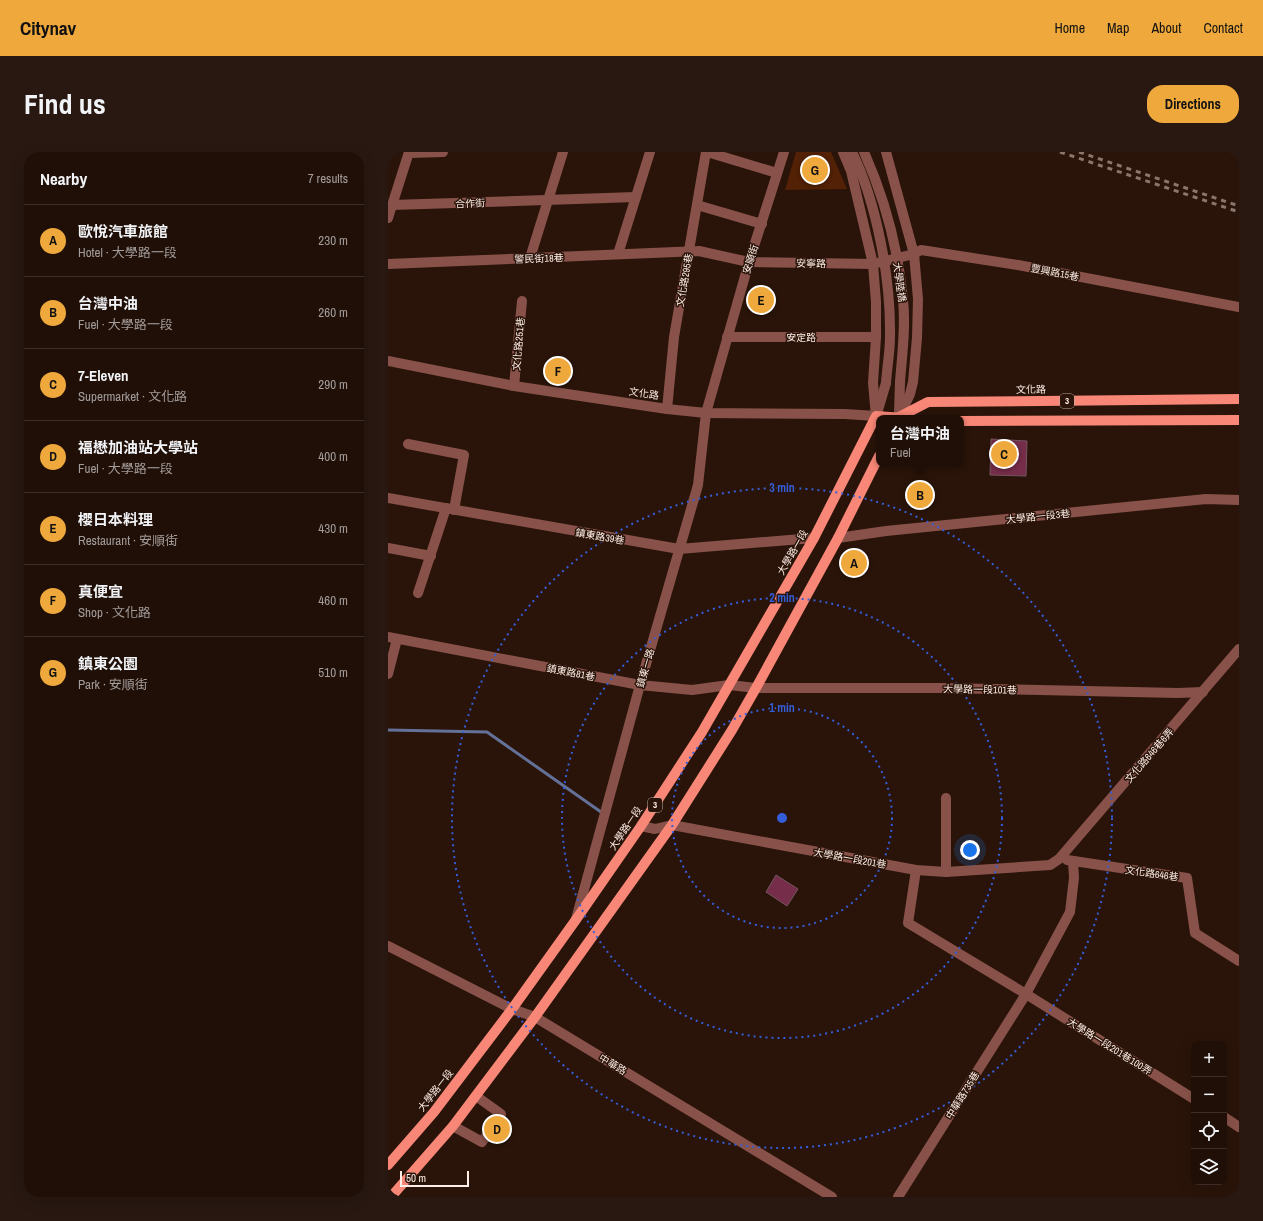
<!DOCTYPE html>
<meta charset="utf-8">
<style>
body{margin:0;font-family:"Archivo Narrow","Noto Sans TC",sans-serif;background:#281811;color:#f1f3f6}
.controls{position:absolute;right:12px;bottom:12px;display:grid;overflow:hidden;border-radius:8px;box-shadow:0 4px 16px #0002}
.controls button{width:36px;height:36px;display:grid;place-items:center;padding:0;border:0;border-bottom:1px solid #3d2f28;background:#200f07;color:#f1f3f6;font:20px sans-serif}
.scale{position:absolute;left:12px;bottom:10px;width:69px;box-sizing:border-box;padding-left:4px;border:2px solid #feede6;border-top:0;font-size:11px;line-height:14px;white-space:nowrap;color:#feede6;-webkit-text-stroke:3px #2a1409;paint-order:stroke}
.you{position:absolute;left:582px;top:698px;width:14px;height:14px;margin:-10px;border:3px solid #fff;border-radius:50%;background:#1a73e8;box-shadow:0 0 0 6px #1a73e833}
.badge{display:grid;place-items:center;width:26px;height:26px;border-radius:50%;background:#eea83c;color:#111;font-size:13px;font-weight:700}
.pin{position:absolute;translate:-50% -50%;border:2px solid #fff;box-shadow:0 1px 4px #0006}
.popup{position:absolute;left:488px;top:263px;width:88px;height:52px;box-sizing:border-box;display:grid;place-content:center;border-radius:8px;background:#200f07;filter:drop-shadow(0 1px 3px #0005);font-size:13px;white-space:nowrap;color:#a29c9b}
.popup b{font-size:15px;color:#f1f3f6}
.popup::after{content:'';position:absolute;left:50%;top:100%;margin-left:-8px;border:8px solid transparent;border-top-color:#200f07}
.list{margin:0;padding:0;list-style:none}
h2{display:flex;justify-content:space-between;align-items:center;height:52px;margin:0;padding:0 16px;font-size:17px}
h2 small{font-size:13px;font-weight:400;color:#a29c9b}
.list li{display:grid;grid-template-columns:26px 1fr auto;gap:12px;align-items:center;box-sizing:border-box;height:72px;padding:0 16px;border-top:1px solid #3d2f28}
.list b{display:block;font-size:15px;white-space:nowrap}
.list p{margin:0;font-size:13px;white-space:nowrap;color:#a29c9b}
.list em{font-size:13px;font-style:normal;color:#a29c9b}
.icon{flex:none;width:22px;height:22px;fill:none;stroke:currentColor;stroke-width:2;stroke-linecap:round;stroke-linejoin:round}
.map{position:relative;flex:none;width:851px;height:1045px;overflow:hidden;border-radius:16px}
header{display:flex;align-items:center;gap:24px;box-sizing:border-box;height:56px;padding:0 20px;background:#eea83c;color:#111}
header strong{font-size:19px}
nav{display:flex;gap:22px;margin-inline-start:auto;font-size:14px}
.intro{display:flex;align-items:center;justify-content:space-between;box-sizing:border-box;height:96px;padding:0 24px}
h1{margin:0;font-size:28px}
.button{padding:10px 18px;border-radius:16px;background:#eea83c;color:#111;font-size:14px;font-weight:700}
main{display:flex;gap:24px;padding:0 24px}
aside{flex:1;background:#200f07;border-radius:16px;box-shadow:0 4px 16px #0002}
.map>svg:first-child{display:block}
</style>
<header>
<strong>Citynav</strong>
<nav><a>Home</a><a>Map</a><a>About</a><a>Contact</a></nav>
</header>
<div class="intro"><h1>Find us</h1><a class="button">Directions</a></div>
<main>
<aside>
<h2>Nearby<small>7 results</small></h2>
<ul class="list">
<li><span class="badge">A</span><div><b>歐悅汽車旅館</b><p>Hotel · 大學路一段</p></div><em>230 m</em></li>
<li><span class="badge">B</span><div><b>台灣中油</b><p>Fuel · 大學路一段</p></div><em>260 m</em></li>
<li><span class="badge">C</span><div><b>7-Eleven</b><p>Supermarket · 文化路</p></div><em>290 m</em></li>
<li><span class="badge">D</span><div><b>福懋加油站大學站</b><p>Fuel · 大學路一段</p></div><em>400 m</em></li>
<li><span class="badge">E</span><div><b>櫻日本料理</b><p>Restaurant · 安順街</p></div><em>430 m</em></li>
<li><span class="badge">F</span><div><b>真便宜</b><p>Shop · 文化路</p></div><em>460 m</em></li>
<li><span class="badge">G</span><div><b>鎮東公園</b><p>Park · 安順街</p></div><em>510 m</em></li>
</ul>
</aside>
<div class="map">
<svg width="851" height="1045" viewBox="0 0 851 1045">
<rect width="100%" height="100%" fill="#2a1409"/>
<path fill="#532105" d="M 408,0 L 443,0 L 459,37 L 397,38 Z"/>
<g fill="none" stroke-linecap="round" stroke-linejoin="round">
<path stroke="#637198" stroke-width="3" d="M 0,578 L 99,580 L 213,660"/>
</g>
<g fill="#752d49" stroke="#745660">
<path d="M 603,287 L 639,289 L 638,324 L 602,323 Z"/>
<path d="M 388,723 L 410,737 L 399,754 L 378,740 Z"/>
</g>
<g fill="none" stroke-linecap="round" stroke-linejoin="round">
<g stroke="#88524a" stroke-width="10">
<path d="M 319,0 L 389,21"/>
<path d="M 455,0 L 463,19 L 485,112 L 488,150 L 488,185 L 485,231 L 488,264"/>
<path d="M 498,0 L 526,102 L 530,147 L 529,186 L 525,230 L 522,242 L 511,265"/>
<path d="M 21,1 L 55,0"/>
<path d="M 4,53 L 248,45"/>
<path d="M 309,53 L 374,72"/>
<path d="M 0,66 L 21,0"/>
<path d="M 230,102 L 262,0"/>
<path d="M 142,106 L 175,0"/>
<path d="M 0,112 L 311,99 L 361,110 L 485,112 L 526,102 L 533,98 L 630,113 L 851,155"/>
<path d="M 339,185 L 488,185"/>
<path d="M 0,209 L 126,234 L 279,257 L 318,261 L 457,262 L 488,264"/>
<path d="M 126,234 L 134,149"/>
<path d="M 279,257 L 286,185 L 318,0"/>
<path d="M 490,258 L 498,231"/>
<path d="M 511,261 L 512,230"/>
<path d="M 20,292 L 76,303 L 66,358"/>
<path d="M 0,346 L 291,397 L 426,386"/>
<path d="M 450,386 L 498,379 L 818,347 L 851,348"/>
<path d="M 0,396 L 43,404"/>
<path d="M 30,441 L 58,356"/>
<path d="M 0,485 L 252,533 L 304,538 L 341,533 L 368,536 L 553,536 L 790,541 L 815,540"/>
<path d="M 0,522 L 9,487"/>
<path d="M 558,646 L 558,720"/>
<path d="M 253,674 L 267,677 L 284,673 L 528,718 L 558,720 L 662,713 L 671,707 L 851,497"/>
<path d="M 679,708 L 799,726 L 807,781 L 851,809"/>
<path d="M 528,718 L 520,771 L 638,842 L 806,947"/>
<path d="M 188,767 L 252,533 L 310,333 L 318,261 L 361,110 L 396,0"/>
<path d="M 0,794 L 124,857 L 147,865 L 444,1045"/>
<path d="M 836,965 L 851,975"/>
<path d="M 65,974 L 94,990 L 113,962 L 88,944"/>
<path d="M 510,1045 L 638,842 L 682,760 L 686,726 L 685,709"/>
</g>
<g stroke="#f88777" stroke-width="10">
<path d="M 511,265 L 540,250 L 851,247"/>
<path d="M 573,269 L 851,268"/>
<path d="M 0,1013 L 46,960 L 124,857 L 187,769 L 253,674 L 314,580 L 426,386 L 488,264 L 516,266"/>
<path d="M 3,1045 L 65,974 L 147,865 L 284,673 L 344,578 L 368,536 L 450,386 L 491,304"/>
</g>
<g stroke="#8a766d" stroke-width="3" stroke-dasharray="5 5" stroke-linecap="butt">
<path d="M 672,0 L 851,60"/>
<path d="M 691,0 L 851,54"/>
</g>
<g stroke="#88524a" stroke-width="10">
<path d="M 464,0 C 489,51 503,128 502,185 C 502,200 499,215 498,231"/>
<path d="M 476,0 C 497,47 510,96 515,148 C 518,175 514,203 512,230"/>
</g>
</g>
<g fill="none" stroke="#345ed9" stroke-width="2" stroke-dasharray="2 4">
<circle cx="394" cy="666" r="110"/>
<circle cx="394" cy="666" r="220"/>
<circle cx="394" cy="666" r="330"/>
</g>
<g text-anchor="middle" stroke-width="3" stroke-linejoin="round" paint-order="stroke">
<g fill="#2a1409" stroke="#beaca4" stroke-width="1">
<rect x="672" y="242" width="14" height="14" rx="3"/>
<rect x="260" y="646" width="14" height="14" rx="3"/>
</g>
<g font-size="9" font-weight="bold" fill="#feede6">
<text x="679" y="252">3</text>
<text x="267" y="656">3</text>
</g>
<g font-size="10" fill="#feede6" stroke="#2a1409">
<text transform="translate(82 51) rotate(-2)" y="4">合作街</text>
<text transform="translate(151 106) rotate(-2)" y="4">警民街18巷</text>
<text transform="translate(362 107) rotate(-72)" y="4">安順街</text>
<text transform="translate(423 111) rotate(1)" y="4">安寧路</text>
<text transform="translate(667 120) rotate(11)" y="4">豐興路15巷</text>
<text transform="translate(296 128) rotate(-80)" y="4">文化路295巷</text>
<text transform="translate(512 130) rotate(82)" y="4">大學陸橋</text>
<text x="413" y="189">安定路</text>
<text transform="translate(130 192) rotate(-85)" y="4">文化路251巷</text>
<text transform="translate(643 237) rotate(-1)" y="4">文化路</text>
<text transform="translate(256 241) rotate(8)" y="4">文化路</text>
<text transform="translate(650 364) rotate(-6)" y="4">大學路一段3巷</text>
<text transform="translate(212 384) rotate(10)" y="4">鎮東路39巷</text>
<text transform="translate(404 400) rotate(-60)" y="4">大學路一段</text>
<text transform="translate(257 516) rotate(-74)" y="4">鎮東一路</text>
<text transform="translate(183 520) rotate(11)" y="4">鎮東路81巷</text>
<text transform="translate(592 537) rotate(1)" y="4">大學路一段101巷</text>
<text transform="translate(761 603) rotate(-49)" y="4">文化路646巷6弄</text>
<text transform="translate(237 676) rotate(-56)" y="4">大學路一段</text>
<text transform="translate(462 706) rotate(10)" y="4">大學路一段201巷</text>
<text transform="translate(764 721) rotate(8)" y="4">文化路646巷</text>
<text transform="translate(722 894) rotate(32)" y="4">大學路一段201巷100弄</text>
<text transform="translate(225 912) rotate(31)" y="4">中華路</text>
<text transform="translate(47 938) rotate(-52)" y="4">大學路一段</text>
<text transform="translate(574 943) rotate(-58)" y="4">中華路735巷</text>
</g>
</g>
<circle cx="394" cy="666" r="6" fill="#345ed9" stroke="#2a1409" stroke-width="2"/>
<g font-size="12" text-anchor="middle" font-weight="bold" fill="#345ed9" stroke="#2a1409" stroke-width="3" stroke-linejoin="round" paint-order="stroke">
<text x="394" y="340">3 min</text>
<text x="394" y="450">2 min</text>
<text x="394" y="560">1 min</text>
</g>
</svg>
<div class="controls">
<button>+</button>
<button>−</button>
<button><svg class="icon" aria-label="locate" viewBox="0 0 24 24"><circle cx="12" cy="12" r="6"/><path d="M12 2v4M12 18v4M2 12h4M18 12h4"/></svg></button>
<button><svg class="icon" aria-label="layers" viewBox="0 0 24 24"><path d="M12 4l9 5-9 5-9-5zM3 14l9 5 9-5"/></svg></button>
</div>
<div class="scale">50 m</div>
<div class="you"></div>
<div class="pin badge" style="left:466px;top:411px">A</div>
<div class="pin badge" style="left:532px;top:343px">B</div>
<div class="popup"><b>台灣中油</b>Fuel</div>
<div class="pin badge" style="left:616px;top:302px">C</div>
<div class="pin badge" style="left:109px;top:977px">D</div>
<div class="pin badge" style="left:373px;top:148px">E</div>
<div class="pin badge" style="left:170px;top:219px">F</div>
<div class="pin badge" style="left:427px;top:18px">G</div>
</div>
</main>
